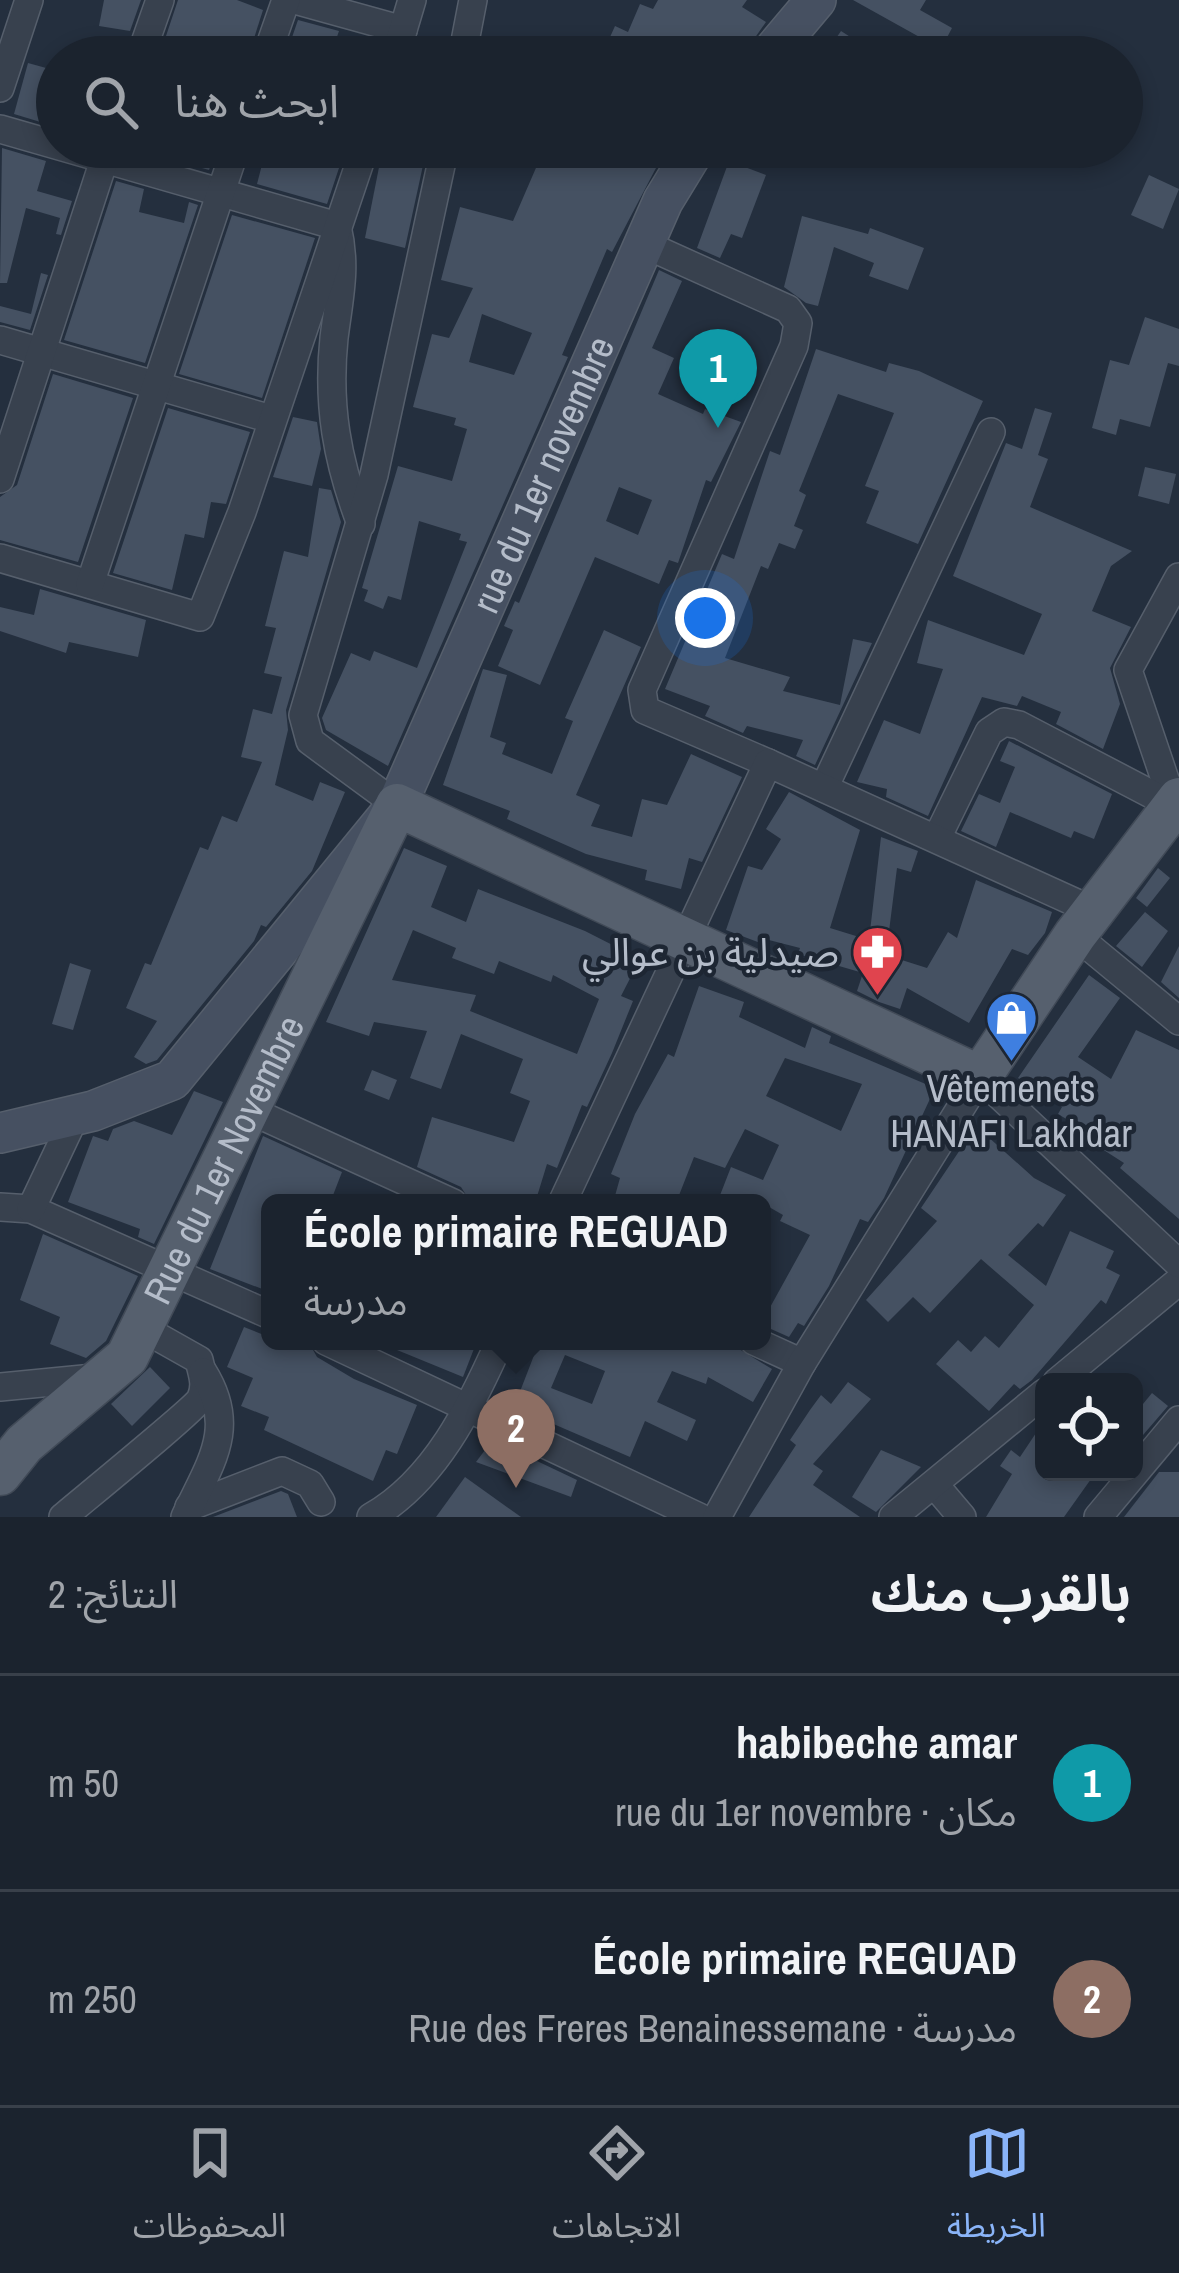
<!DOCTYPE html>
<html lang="ar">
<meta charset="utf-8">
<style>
body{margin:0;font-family:"Archivo Narrow","Noto Sans Arabic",sans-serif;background:#282f3a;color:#f1f3f6;direction:rtl}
.controls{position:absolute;right:36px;bottom:36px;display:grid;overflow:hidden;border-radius:18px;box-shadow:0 6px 18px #0003}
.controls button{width:108px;height:108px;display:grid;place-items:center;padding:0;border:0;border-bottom:3px solid #39404a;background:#1b232e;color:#f1f3f6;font:60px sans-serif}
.you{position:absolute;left:705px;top:618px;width:42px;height:42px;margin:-30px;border:9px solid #fff;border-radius:50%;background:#1a73e8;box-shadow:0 0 0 18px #1a73e833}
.badge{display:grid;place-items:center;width:78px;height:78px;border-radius:50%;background:#8ab4f8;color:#fff;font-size:39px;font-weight:700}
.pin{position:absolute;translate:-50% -99px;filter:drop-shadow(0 3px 6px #0008)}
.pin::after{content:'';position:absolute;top:63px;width:42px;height:36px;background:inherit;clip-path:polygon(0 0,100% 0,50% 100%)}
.popup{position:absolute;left:261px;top:1194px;width:510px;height:156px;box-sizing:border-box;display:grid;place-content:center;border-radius:18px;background:#1b232e;filter:drop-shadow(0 3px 9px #0005);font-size:39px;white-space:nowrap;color:#a0a4aa}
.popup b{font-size:45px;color:#f1f3f6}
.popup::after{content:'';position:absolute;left:50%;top:100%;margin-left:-24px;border:24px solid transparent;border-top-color:#1b232e}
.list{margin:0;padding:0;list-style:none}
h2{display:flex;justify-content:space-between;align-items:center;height:156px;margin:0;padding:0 48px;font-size:51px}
h2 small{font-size:39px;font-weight:400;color:#a0a4aa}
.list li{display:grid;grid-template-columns:78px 1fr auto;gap:36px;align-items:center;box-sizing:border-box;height:216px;padding:0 48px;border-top:3px solid #39404a}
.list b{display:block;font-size:45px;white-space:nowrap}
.list p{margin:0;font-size:39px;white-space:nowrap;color:#a0a4aa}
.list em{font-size:39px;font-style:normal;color:#a0a4aa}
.icon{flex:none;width:66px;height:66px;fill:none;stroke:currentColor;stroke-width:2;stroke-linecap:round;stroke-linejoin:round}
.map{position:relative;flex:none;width:1179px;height:1517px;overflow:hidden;direction:ltr}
.search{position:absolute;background:#1b232e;box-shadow:0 6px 18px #0003;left:36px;right:36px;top:36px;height:132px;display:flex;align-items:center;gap:30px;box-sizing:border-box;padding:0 42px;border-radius:66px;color:#a0a4aa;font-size:45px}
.sheet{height:588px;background:#1b232e}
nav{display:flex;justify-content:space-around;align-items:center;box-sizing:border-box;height:168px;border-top:3px solid #39404a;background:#1b232e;font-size:33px;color:#a0a4aa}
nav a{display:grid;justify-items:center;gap:6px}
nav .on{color:#8ab4f8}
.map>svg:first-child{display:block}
</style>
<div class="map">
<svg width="1179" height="1517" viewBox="0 0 1179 1517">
<rect width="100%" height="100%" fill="#242f3e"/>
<g fill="#455162" fill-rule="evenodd">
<path d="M 104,0 L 141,0 L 130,31 L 99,26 Z"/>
<path d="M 178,0 L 237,0 L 263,10 L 248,57 L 159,57 Z"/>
<path d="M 658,0 L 747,0 L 742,7 L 766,22 L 745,52 L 732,45 L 725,57 L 608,57 L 612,48 L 606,46 L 615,26 L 628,32 L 640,4 L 653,9 Z"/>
<path d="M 853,0 L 926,0 L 920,10 L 952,28 L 941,49 Z"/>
<path d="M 298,20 L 339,31 L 330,57 L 300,57 L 302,50 L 289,46 Z"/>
<path d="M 841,31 L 855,40 L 879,57 L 823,57 Z"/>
<path d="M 28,63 L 57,71 L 47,124 L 14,114 Z"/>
<path d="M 128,147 L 217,147 L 209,170 Z"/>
<path d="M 304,147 L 346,147 L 327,204 L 257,184 L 265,153 L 300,162 Z"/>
<path d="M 383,147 L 427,147 L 405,248 L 365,238 Z"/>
<path d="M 545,147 L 568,147 L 607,164 L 615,147 L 667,147 L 612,252 L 607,249 L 562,355 L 568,357 L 388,766 L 326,730 L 322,718 L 351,653 L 370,661 L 374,651 L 417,668 L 467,542 L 459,540 L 461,534 L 419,521 L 401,600 L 388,596 L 383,609 L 364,601 L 368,590 L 362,588 L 398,466 L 452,481 L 467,429 L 454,425 L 456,418 L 413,407 L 432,334 L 449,338 L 473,288 L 441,280 L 460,207 L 513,221 ZM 482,314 L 532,333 L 514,375 L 469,362 Z"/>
<path d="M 2,148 L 46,161 L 37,191 L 72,201 L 61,235 L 56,234 L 60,218 L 26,208 L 7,283 L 0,283 Z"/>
<path d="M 729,161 L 766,175 L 742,238 L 731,234 L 720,258 L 697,248 Z"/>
<path d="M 1149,175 L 1179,189 L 1163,229 L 1131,215 Z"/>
<path d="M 116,181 L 144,189 L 139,212 L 184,223 L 189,202 L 198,205 L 145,363 L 64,340 Z"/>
<path d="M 232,215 L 315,238 L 262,398 L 179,374 Z"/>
<path d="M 802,216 L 868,234 L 870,228 L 924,248 L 908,290 L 869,276 L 874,263 L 834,247 L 818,306 L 806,303 L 784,287 Z"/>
<path d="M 659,270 L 682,281 L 652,348 L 674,358 L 658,394 L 703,414 L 705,409 L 741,422 L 711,482 L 706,480 L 678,563 L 669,560 L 659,584 L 595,557 L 540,685 L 498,666 L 513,630 L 504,626 L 515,601 L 519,603 ZM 619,487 L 652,500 L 638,535 L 606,521 Z"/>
<path d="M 41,273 L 48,275 L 30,330 L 0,322 L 0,306 L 31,314 Z"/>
<path d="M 1145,317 L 1179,329 L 1179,366 L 1168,363 L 1150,427 L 1120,419 L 1116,435 L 1092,428 L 1110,360 L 1129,365 Z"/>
<path d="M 816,349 L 886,372 L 889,363 L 919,371 L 983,401 L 918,544 L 866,523 L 879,491 L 865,486 L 894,413 L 838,394 L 799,491 L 806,495 L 794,526 L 803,530 L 795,549 L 779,543 L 768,569 L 761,566 L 725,658 L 790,677 L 783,691 L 840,705 L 853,639 L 872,643 L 815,765 L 796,756 L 803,740 L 747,726 L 743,733 L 705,716 L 710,706 L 665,689 L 722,554 L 734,559 L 770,451 L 780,455 Z"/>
<path d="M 53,374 L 133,398 L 78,562 L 0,540 L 0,497 L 17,485 Z"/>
<path d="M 168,408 L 250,432 L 226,504 L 211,502 L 204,538 L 185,534 L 172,590 L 113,573 Z"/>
<path d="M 1035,408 L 1052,413 L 1038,455 L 1048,459 L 1030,507 L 1132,551 L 1111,566 L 1092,611 L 1131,627 L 1110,668 L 1120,704 L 1103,749 L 1056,724 L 1061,712 L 1022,696 L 1017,706 L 982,697 L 928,816 L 886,797 L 887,789 L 857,782 L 884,720 L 920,734 L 943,669 L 917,663 L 928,620 L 1024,655 L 1042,614 L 953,576 L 1006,443 L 1022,449 Z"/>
<path d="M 293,417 L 317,422 L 321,449 L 312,486 L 273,477 Z"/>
<path d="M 1145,467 L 1176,474 L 1169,504 L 1138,496 Z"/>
<path d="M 319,488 L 331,490 L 341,522 L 286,710 L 288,730 L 275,785 L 313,801 L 320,782 L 345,792 L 312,871 L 266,927 L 261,925 L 254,941 L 157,1060 L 146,1064 L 134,1057 L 157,1021 L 126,1008 L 145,963 L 151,965 L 200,847 L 208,850 L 222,816 L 237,822 L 262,762 L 241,757 L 253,709 L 272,714 L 282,677 L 264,673 L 276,628 L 265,626 L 284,551 L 308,557 Z"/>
<path d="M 40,589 L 146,620 L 138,657 L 69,642 L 66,653 L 0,631 L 0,607 L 34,615 Z"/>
<path d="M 604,630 L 641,647 L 576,795 L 600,805 L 591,826 L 632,837 L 642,799 L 667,805 L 691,754 L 742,777 L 702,862 L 689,858 L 681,889 L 645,880 L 647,870 L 586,854 L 507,819 L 510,811 L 443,785 L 483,669 L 507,675 L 490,737 L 506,743 L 502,754 L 552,774 L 573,721 L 565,718 Z"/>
<path d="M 1009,741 L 1112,794 L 1094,839 L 1074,831 L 1071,838 L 1010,812 L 996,847 L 961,831 L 979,794 L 1000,803 L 1015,767 L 1000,761 Z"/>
<path d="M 789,792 L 860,830 L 830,928 L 869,940 L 881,837 L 918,851 L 911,872 L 897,868 L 886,955 L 927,968 L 948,932 L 957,938 L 976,880 L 1052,912 L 1045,933 L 1028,955 L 1012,949 L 969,1023 L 907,988 L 900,1009 L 879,1002 L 857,991 L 863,973 L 798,954 L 800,948 L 765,939 L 763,944 L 726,930 L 748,866 L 762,870 L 781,839 L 766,829 Z"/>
<path d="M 404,848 L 447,866 L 431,907 L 466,922 L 478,889 L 585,931 L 640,959 L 621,996 L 633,1001 L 612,1053 L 587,1107 L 582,1105 L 557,1168 L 547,1164 L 535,1203 L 471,1203 L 461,1187 L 417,1167 L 432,1117 L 514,1142 L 530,1101 L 510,1093 L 523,1059 L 461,1034 L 441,1089 L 410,1078 L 427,1031 L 374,1022 L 369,1036 L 326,1022 ZM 413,930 L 456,948 L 452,958 L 494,974 L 499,961 L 551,982 L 553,975 L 599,999 L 577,1054 L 470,1011 L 476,995 L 392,980 Z"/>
<path d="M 1158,868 L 1170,878 L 1147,907 L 1136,898 Z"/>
<path d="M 1145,912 L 1168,931 L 1142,967 L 1116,946 Z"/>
<path d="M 1179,946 L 1179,998 L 1161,982 Z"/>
<path d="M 70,963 L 91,970 L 73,1030 L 52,1024 Z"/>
<path d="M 1089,975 L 1120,998 L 1078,1057 L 1111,1079 L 1136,1030 L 1179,1050 L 1179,1219 L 1120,1168 L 1124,1163 L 1074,1131 L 1078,1126 L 1058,1114 L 1062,1107 L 1018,1078 Z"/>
<path d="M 699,986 L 744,1002 L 739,1017 L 805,1048 L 812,1027 L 831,1036 L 829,1043 L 935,1088 L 884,1198 L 868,1222 L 860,1219 L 829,1286 L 804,1326 L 798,1323 L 789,1337 L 762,1325 L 762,1307 L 768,1311 L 810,1235 L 780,1221 L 783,1215 L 762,1203 L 717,1203 L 731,1167 L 763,1180 L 779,1145 L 745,1129 L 725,1168 L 694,1157 L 676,1203 L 613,1203 L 620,1178 L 611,1174 L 635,1114 L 668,1054 L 674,1057 ZM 785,1058 L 862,1084 L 841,1131 L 766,1096 Z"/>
<path d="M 372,1070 L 397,1080 L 389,1100 L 364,1090 Z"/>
<path d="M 194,1091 L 223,1102 L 154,1244 L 138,1237 L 140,1229 L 68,1202 L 93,1136 L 108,1141 L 113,1129 L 134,1121 L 172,1135 Z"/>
<path d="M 976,1126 L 1034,1178 L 1066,1195 L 1043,1227 L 1038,1223 L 1008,1255 L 1046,1286 L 1070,1231 L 1114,1251 L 1106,1268 L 1120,1275 L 1106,1304 L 1101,1300 L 1032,1380 L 1020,1389 L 1014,1384 L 989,1411 L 936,1364 L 958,1340 L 971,1352 L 985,1336 L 999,1348 L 1034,1305 L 981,1259 L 930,1313 L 913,1297 L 888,1322 L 866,1300 L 937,1221 L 921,1208 Z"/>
<path d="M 263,1136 L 342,1172 L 330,1203 L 270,1203 L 270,1292 L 210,1269 Z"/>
<path d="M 43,1234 L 138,1276 L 106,1341 L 86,1358 L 50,1344 L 60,1317 L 20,1300 Z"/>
<path d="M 244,1327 L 296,1348 L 297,1341 L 308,1341 L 317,1357 L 354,1379 L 417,1405 L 397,1454 L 386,1450 L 373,1481 L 264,1430 L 269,1417 L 241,1406 L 253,1378 L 227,1367 Z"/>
<path d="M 375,1341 L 477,1341 L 463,1377 Z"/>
<path d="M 533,1341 L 726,1341 L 772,1369 L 753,1402 L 708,1377 L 706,1384 L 672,1371 L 657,1402 L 696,1420 L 687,1441 L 645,1421 L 630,1457 L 514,1407 L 538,1345 ZM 565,1355 L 605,1371 L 592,1404 L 551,1388 Z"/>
<path d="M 150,1367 L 170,1388 L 132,1426 L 111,1404 Z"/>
<path d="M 848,1382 L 871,1399 L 813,1464 L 823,1471 L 813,1485 L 860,1517 L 749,1517 L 796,1445 L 790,1440 L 810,1410 L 821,1395 L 831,1404 Z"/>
<path d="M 1152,1393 L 1168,1406 L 1143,1435 L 1134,1427 L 1134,1415 Z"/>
<path d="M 1044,1421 L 1044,1472 L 1096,1472 L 1064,1517 L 986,1517 L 1012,1474 L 1000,1466 L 1011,1450 L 1020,1457 Z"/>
<path d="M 482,1435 L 577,1480 L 571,1497 L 476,1462 L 488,1446 L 479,1439 Z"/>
<path d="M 881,1450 L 921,1467 L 876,1512 L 852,1497 Z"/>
<path d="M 1159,1472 L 1179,1472 L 1179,1517 L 1124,1517 Z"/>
<path d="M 465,1477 L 521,1517 L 436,1517 Z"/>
<path d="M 281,1491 L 288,1494 L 297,1517 L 213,1517 Z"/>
</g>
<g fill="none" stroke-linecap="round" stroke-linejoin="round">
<defs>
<g id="street">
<path d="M 295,0 L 403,30"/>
<path d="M 140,57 L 160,0"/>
<path d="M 266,57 L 286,0"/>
<path d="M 395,57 L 412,0"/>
<path d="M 462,57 L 473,0"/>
<path d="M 0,88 L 29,0"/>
<path d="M 0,129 L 337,226 C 347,267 339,298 334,338 C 327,405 337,461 361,524"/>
<path d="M 644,244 L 788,309 L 798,323 L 794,346 L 642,690 L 645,710 L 768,763"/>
<path d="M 0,340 L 271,419"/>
<path d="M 0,479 L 107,151"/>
<path d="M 0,558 L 200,617 L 242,512 L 365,147"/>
<path d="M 90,584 L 236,147"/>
<path d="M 824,788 L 991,432"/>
<path d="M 397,805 L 310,741 L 303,715 L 374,475 L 445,147"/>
<path d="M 1174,806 L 1128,670 L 1179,577"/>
<path d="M 937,838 L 989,732 L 1004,722 L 1019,725 L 1174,806"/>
<path d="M 1075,935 L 1179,1021"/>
<path d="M 249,1110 L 453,1203"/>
<path d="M 562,1203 L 768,763 L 1094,911"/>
<path d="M 0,1207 L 31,1209 L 270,1315"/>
<path d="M 31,1209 L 76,1114"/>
<path d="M 326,1341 L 699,1517"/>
<path d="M 754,1341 L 802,1363"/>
<path d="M 1057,1382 L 1179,1281"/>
<path d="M 0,1387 L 104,1377"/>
<path d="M 934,1484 L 962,1517"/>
<path d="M 189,1507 L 282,1471 L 310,1484 L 321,1502"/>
<path d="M 63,1517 C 83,1500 196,1408 201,1398 C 207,1384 202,1374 199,1360 L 144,1329"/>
<path d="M 185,1517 C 210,1463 238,1428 203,1372"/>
<path d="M 371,1517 C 435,1481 471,1406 500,1341"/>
<path d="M 717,1517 L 802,1363 L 980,1077 L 1179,1264"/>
<path d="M 893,1517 L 1044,1393"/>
<path d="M 1098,1517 L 1179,1420"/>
</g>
<g id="secondary">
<path d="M 768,57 L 816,0"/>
<path id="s1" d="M 0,1133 L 93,1111 L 172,1080 L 397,805 L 663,201 L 696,147"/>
</g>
<g id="primary">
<path id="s2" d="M 0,1474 L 24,1444 L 127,1357 L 397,805 L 980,1077 L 1075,935 L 1179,799"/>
</g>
</defs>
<use href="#street" stroke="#565f6c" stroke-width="30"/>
<use href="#secondary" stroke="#565f6c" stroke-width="42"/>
<use href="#primary" stroke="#414a57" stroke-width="45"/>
<use href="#street" stroke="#38414e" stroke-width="27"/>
<use href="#secondary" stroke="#465061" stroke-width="39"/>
<use href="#primary" stroke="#56606e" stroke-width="42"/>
</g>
<defs>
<symbol id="pharmacy-pin" viewBox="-11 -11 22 30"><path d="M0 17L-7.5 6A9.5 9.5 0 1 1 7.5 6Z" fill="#e0444e" stroke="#1d2633"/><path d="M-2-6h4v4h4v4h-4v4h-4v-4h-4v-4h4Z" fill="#fff"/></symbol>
<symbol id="shop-pin" viewBox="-11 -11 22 30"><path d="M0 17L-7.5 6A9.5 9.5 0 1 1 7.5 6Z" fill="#3f7fe0" stroke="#1d2633"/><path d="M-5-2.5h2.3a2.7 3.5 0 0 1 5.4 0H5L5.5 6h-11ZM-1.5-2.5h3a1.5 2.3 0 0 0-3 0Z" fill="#fff"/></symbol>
</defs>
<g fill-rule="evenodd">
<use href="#pharmacy-pin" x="848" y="922" width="59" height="81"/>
<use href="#shop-pin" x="982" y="988" width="59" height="81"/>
</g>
<g text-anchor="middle" stroke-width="9" stroke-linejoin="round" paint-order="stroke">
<g font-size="39" fill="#b4bcc9" stroke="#1d2633">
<text dy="14" stroke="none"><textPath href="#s1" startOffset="897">rue du 1er novembre</textPath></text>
<text dy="14" stroke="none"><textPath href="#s2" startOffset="393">Rue du 1er Novembre</textPath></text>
</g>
<g font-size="39" fill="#b4bcc9" stroke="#1d2633" text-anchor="end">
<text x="839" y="966">صيدلية بن عوالي</text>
<text x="1011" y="1102" text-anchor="middle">Vêtemenets<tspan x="1011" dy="45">HANAFI Lakhdar</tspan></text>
</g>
</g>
</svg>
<div class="controls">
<button><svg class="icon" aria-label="locate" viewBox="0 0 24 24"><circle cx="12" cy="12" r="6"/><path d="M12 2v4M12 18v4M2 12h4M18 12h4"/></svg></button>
</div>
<div class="you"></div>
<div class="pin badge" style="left:718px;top:428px;background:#0f9aa8">1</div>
<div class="pin badge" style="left:516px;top:1488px;background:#8d6e63">2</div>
<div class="popup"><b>École primaire REGUAD</b>مدرسة</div>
<div class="search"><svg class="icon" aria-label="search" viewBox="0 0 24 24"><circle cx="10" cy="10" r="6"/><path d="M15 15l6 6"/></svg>ابحث هنا</div>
</div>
<section class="sheet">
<h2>بالقرب منك<small>النتائج: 2</small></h2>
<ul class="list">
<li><span class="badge" style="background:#0f9aa8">1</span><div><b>habibeche amar</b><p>مكان · rue du 1er novembre</p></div><em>50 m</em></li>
<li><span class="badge" style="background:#8d6e63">2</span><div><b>École primaire REGUAD</b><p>مدرسة · Rue des Freres Benainessemane</p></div><em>250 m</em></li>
</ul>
</section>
<nav>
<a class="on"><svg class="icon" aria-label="map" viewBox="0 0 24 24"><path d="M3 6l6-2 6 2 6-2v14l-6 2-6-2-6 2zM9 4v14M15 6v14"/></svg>الخريطة</a>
<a><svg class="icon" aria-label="directions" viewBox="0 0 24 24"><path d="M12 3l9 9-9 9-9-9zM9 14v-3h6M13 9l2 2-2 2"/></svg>الاتجاهات</a>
<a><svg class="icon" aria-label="saved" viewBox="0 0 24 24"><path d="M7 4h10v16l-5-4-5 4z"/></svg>المحفوظات</a>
</nav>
